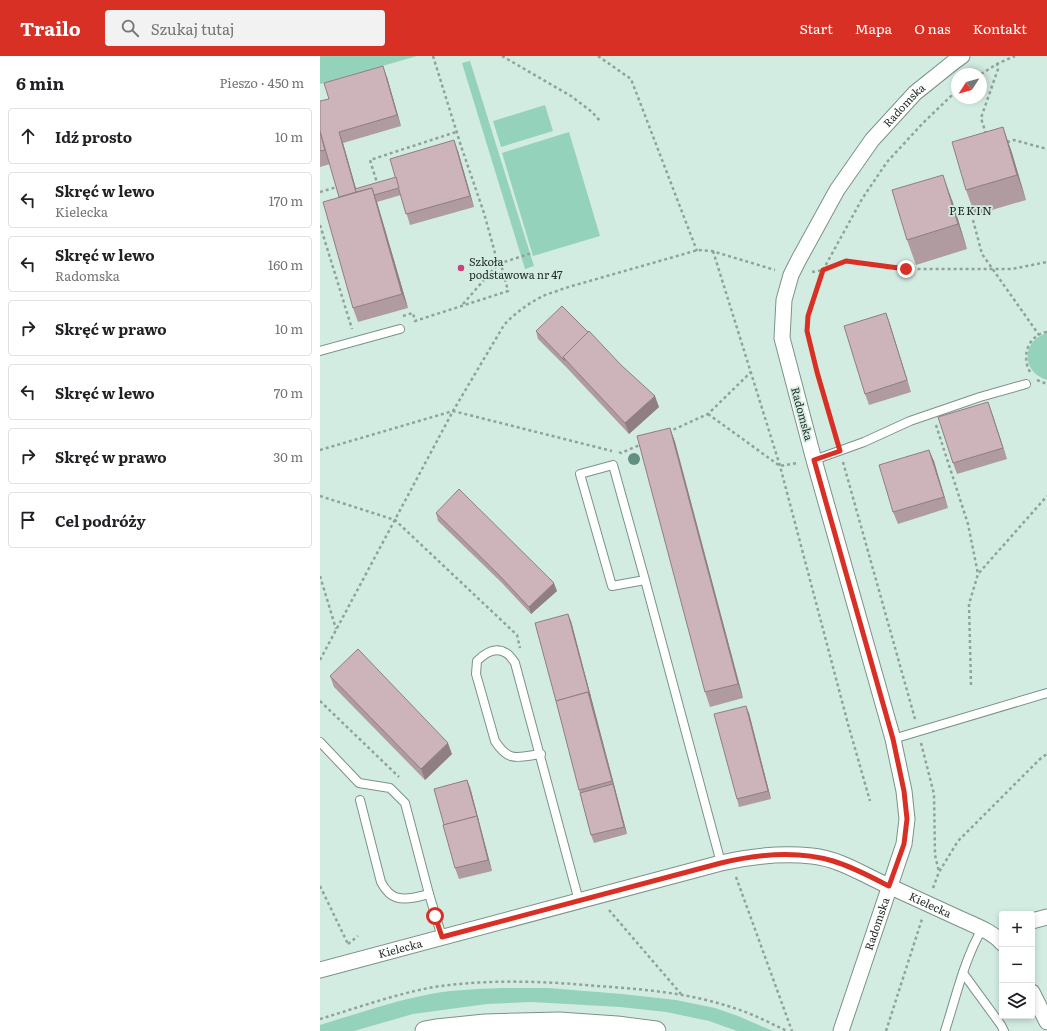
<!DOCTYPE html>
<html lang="pl">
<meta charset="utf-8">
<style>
body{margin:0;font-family:Literata,serif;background:#f2f2f2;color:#202124}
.controls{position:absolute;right:12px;bottom:12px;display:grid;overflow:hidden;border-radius:4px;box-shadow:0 2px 6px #0003}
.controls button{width:36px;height:36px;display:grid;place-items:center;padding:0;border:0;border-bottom:1px solid #e0e0e0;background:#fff;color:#202124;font:20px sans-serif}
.compass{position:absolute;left:631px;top:12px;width:36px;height:36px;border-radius:50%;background:#fff;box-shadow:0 2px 6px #0003;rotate:234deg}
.stop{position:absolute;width:12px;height:12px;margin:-9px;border:3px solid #d93025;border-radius:50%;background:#fff}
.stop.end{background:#d93025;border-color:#fff;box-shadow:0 1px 4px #0008}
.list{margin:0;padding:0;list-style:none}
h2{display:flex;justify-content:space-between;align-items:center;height:52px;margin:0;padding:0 16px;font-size:17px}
h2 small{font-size:13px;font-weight:400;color:#757577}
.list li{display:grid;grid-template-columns:26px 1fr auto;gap:12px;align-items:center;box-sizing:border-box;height:56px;margin:0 8px 8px;padding:0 8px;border:1px solid #e0e0e0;border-radius:4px}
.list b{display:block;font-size:15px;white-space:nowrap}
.list p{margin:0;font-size:13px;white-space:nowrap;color:#757577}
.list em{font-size:13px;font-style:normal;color:#757577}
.icon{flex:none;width:22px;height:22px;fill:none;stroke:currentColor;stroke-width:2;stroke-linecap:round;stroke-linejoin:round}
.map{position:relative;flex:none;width:727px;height:975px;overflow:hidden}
header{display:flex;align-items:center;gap:24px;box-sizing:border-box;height:56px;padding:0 20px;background:#d93025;color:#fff}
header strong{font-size:19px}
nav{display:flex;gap:22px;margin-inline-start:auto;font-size:14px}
.search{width:280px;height:36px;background:#f2f2f2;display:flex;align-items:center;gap:10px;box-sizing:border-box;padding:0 14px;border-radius:4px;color:#757577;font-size:15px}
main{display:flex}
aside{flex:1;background:#fff}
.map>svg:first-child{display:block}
</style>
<header>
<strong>Trailo</strong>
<div class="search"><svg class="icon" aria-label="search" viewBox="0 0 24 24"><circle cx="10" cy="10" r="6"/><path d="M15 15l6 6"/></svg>Szukaj tutaj</div>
<nav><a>Start</a><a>Mapa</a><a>O nas</a><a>Kontakt</a></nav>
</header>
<main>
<aside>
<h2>6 min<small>Pieszo · 450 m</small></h2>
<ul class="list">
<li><svg class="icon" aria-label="ahead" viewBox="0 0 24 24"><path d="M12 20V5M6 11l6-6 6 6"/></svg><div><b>Idź prosto</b></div><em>10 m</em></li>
<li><svg class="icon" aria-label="left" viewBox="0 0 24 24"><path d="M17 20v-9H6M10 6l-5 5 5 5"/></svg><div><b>Skręć w lewo</b><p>Kielecka</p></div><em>170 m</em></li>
<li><svg class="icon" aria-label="left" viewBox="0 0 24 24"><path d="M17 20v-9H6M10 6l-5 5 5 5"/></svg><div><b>Skręć w lewo</b><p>Radomska</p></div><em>160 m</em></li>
<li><svg class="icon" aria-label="right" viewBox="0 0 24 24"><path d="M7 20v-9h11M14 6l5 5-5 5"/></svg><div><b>Skręć w prawo</b></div><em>10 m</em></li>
<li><svg class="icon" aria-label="left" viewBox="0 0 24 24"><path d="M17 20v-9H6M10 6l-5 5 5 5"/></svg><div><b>Skręć w lewo</b></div><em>70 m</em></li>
<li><svg class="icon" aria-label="right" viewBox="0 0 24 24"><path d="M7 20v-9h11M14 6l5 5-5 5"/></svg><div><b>Skręć w prawo</b></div><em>30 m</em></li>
<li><svg class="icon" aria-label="arrive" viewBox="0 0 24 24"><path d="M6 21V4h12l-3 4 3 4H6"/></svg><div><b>Cel podróży</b></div></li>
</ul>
</aside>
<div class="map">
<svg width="727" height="975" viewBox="0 0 727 975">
<rect width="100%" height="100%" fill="#d3ece2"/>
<g fill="#95d2bb">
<path d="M 0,0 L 97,0 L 0,28 Z"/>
<path d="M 150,5 L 214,210 L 205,213 L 142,7 Z"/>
<path d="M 225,49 L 233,75 L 181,91 L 173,65 Z"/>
<path d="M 249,76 L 280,180 L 213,200 L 182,97 Z"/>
<path d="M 727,277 L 727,324 C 701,316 701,285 727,277 Z"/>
<path d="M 181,932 L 228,932 L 302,938 L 356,944 L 395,952 L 418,960 L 453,975 L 417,975 L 389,965 L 346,956 L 300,951 L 211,946 L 167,948 L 93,958 L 34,975 L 0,975 L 0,969 C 33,959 67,947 101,940 C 127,934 154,933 181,932 Z"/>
</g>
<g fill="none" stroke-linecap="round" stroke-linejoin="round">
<defs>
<g id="service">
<path d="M 0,295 L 80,273"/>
<path d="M 494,404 L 544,386 L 590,365 L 660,341 L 706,328"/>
<path d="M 325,524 L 292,530 L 260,418 L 293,409 L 325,524 L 401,807"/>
<path d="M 573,683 L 727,637"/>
<path d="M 0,686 L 39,727 L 70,732 L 85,747 L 109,838 L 122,881"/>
<path d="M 221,698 C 198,701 189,707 175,685 L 156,618 L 157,605 C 165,597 175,590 186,597 C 190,599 193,604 195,607 L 259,845"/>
<path d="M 40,744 L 61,826 C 63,830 66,834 69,837 C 80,847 96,841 109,838"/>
<path d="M 643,917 L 681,969 L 684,975"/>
<path d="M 625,975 C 636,941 644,904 662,873"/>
</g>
<g id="minor">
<path d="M 712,865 L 727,861"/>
<path id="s1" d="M 0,914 L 401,807 C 431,800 461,797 492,800 C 521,803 545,820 571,831 C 595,842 619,853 643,864 C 656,870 673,876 682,887"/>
<path d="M 712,936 L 727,966"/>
<path id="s2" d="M 521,975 L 584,788 L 587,763 L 584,735 L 573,683 L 494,404 L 462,282 L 464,244 L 471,219 L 478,205 L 517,134 L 552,84 L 595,37 L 635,5 L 642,0"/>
</g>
<path id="tertiary" d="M 105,975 L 116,973 L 165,968 L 239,966 L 297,970 L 336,975"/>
</defs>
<use href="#service" stroke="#7c9289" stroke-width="10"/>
<use href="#minor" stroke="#7c9289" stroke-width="17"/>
<use href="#tertiary" stroke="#7c9289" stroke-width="21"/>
<g stroke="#8fa39b" stroke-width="2.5" stroke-dasharray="3 3" stroke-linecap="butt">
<path d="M 113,0 L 141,90 L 164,157 L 178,208"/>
<path d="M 182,0 L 251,40 L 272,56 L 281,66"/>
<path d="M 278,0 L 311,23 L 377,195"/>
<path d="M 661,18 L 677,8 L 695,0"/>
<path d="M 666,78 L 661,62 L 678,13 L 677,8"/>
<path d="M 687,86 L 694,84 L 727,93"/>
<path d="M 58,130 L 50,104 L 136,76"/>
<path d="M 0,136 L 17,131"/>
<path d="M 653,164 L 662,198 L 719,279"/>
<path d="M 0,169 L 32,273"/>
<path d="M 393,195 L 460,410 L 528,668 L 550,745"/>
<path d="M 492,216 L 503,214 L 526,205 L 586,213 L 692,213 L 727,206"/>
<path d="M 143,248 L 178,208 L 212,197"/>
<path d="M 83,260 L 93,257 L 95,265 L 188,235 L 181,208"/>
<path d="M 710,316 C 701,300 708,279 727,276"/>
<path d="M 717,324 L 727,328"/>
<path d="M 388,358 L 460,410 L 478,407"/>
<path d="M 616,369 L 648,468 L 658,518"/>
<path d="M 348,376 L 388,358 L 431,316"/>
<path d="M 516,382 L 497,316 L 487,275 L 488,260 L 503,214 L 542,143 L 567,106 L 603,67 L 630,41 L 637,35"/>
<path d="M 0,394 L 133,355 L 184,269 C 195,257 209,247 223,240 C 230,237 238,235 245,232 L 378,194 L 392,195 L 455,214"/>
<path d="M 299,396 L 301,397 L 322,388"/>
<path d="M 523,406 L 595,663"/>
<path d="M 0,440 L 75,464 L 197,579 L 200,592"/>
<path d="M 0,520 L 16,573"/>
<path d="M 0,604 L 133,355 L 292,395"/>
<path d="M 651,629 L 649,548 L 658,518 L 727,440"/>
<path d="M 0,645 L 79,721"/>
<path d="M 601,687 L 614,738 L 615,799 L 619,816"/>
<path d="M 416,821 L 472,975"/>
<path d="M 0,830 L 28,888"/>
<path d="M 613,832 L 619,816 L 638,785 L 720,703 L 727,698"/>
<path d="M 289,854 L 361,938"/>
<path d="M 28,888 L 38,880"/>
<path d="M 0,963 C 37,952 75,938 114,931 C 168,923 223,925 277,930 C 323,933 370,937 414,952 C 433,958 450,967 467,975"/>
<path d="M 566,975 L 602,863"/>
</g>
<use href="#service" stroke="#fff" stroke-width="8"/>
<use href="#minor" stroke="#fff" stroke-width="15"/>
<use href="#tertiary" stroke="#fff" stroke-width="19"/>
</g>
<circle fill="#638e82" cx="314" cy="403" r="6"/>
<g fill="#af9ba0">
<path d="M 67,21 L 81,70 L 23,87 L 36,133 L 76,121 L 138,95 L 154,151 L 90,169 L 81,139 L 57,146 L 88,252 L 38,266 L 33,252 L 19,141 L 10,108 L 0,111 L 0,45 L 9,43 Z"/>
<path d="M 683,71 L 692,97 L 706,144 L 655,159 L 646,134 Z"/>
<path d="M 632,144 L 647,193 L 596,209 L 587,184 Z"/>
<path d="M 566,257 L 591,336 L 549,349 L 545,338 Z"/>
<path d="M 216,275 L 339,351 L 309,378 L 247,312 L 218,283 Z"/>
<path d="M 672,357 L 687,403 L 637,418 L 633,407 Z"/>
<path d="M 350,372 L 355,386 L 423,642 L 390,651 L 385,636 Z"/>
<path d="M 609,394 L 628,452 L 578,468 L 573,456 Z"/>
<path d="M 116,457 L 237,535 L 211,558 L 182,527 L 118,465 Z"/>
<path d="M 251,565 L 307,778 L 274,787 L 271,779 L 259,734 Z"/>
<path d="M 10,620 L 132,698 L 105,724 L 14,631 Z"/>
<path d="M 429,657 L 451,743 L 419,751 L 417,743 Z"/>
<path d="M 150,731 L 172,815 L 139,823 L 135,812 Z"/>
</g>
<g fill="#8f7e82">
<path d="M 63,10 L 67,21 L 81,70 L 77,59 Z"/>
<path d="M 683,71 L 692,97 L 706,144 L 697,119 Z"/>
<path d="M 19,76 L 23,87 L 39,143 L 38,143 Z"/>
<path d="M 134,84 L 138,95 L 154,151 L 150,140 Z"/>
<path d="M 623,119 L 632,144 L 647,193 L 638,168 Z"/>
<path d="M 52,132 L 57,146 L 88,252 L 82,238 Z"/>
<path d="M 566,257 L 570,268 L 591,336 L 587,324 Z"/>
<path d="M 335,340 L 339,351 L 309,378 L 305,367 Z"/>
<path d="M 668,346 L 672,357 L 687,403 L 683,392 Z"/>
<path d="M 350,372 L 355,386 L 423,642 L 418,628 Z"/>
<path d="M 609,394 L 614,405 L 628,452 L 624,441 Z"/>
<path d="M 234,527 L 237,535 L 211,558 L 209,551 Z"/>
<path d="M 248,558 L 251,565 L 307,778 L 304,771 L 292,725 Z"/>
<path d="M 426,650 L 429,657 L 451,743 L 448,735 Z"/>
<path d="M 128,687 L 132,698 L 105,724 L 101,713 Z"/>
<path d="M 147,724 L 150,731 L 172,815 L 168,804 Z"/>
</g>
<g fill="#ccb4ba" stroke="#8f7e82">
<path d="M 63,10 L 77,59 L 19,76 L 36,136 L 19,141 L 0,75 L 0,45 L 9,43 L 4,27 Z"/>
<path d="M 683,71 L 697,119 L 646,134 L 632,86 Z"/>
<path d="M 0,76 L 5,94 L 0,95 Z"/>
<path d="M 134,84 L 150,140 L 86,158 L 70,103 Z"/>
<path d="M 623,119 L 638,168 L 587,184 L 572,134 Z"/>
<path d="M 76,121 L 79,132 L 54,139 L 52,132 L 36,136 L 35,133 Z"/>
<path d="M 52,132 L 82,238 L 33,252 L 3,146 Z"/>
<path d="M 242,250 L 268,276 L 243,301 L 245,305 L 216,275 Z"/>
<path d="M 566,257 L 587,324 L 545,338 L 524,270 Z"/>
<path d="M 269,275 L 301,309 L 335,340 L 305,367 L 243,301 Z"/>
<path d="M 668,346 L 683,392 L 633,407 L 618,361 Z"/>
<path d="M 350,372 L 418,628 L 385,636 L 317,380 Z"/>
<path d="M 609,394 L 624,441 L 573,456 L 559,409 Z"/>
<path d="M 139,433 L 234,527 L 209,551 L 179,519 L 116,457 Z"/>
<path d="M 248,558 L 270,640 L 268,636 L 236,645 L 215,567 Z"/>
<path d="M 38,593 L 128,687 L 101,713 L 10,620 Z"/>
<path d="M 268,636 L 292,725 L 259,734 L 236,645 Z"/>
<path d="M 426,650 L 448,735 L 417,743 L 394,658 Z"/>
<path d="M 147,724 L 158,764 L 157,760 L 124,769 L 114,733 Z"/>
<path d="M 293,728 L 304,771 L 271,779 L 260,737 Z"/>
<path d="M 157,760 L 168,804 L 135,812 L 123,769 Z"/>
</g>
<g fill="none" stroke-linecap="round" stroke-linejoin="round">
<path stroke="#d93025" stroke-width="5" d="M 115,860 L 122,881 L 401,807 C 438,798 477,794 513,805 C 533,811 551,821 569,830 L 584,788 L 587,763 L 584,735 L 573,683 L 494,404 L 520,395 L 497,316 L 487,275 L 488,260 L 503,214 L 526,205 L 586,213"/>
</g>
<circle fill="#cc4177" stroke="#d3ece2" stroke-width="1.5" cx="141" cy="212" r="4"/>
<g text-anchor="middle" stroke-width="3.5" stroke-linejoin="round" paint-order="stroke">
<g font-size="11" fill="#252f2b" stroke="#d3ece2">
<text dy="4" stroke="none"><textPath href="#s2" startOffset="989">Radomska</textPath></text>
<text transform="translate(482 358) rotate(75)" y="4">Radomska</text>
<text dy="4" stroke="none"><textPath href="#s1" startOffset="635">Kielecka</textPath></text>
<text dy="4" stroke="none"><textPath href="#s2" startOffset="113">Radomska</textPath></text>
<text dy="4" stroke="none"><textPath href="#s1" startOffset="83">Kielecka</textPath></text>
</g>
<g font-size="11" fill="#252f2b" stroke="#d3ece2" text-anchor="start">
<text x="149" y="210">Szkoła<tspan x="149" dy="13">podstawowa nr 47</tspan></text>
</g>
<g font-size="12" letter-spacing="1" fill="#252f2b" stroke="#d3ece2">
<text x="651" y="159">PEKIN</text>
</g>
</g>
</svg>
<div class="controls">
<button>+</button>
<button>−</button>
<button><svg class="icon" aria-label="layers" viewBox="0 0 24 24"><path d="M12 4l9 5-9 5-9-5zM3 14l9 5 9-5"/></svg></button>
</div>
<svg class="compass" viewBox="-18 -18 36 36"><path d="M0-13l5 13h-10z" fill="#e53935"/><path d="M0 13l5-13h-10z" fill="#757577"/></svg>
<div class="stop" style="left:115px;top:860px"></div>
<div class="stop end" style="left:586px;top:213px"></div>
</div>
</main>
